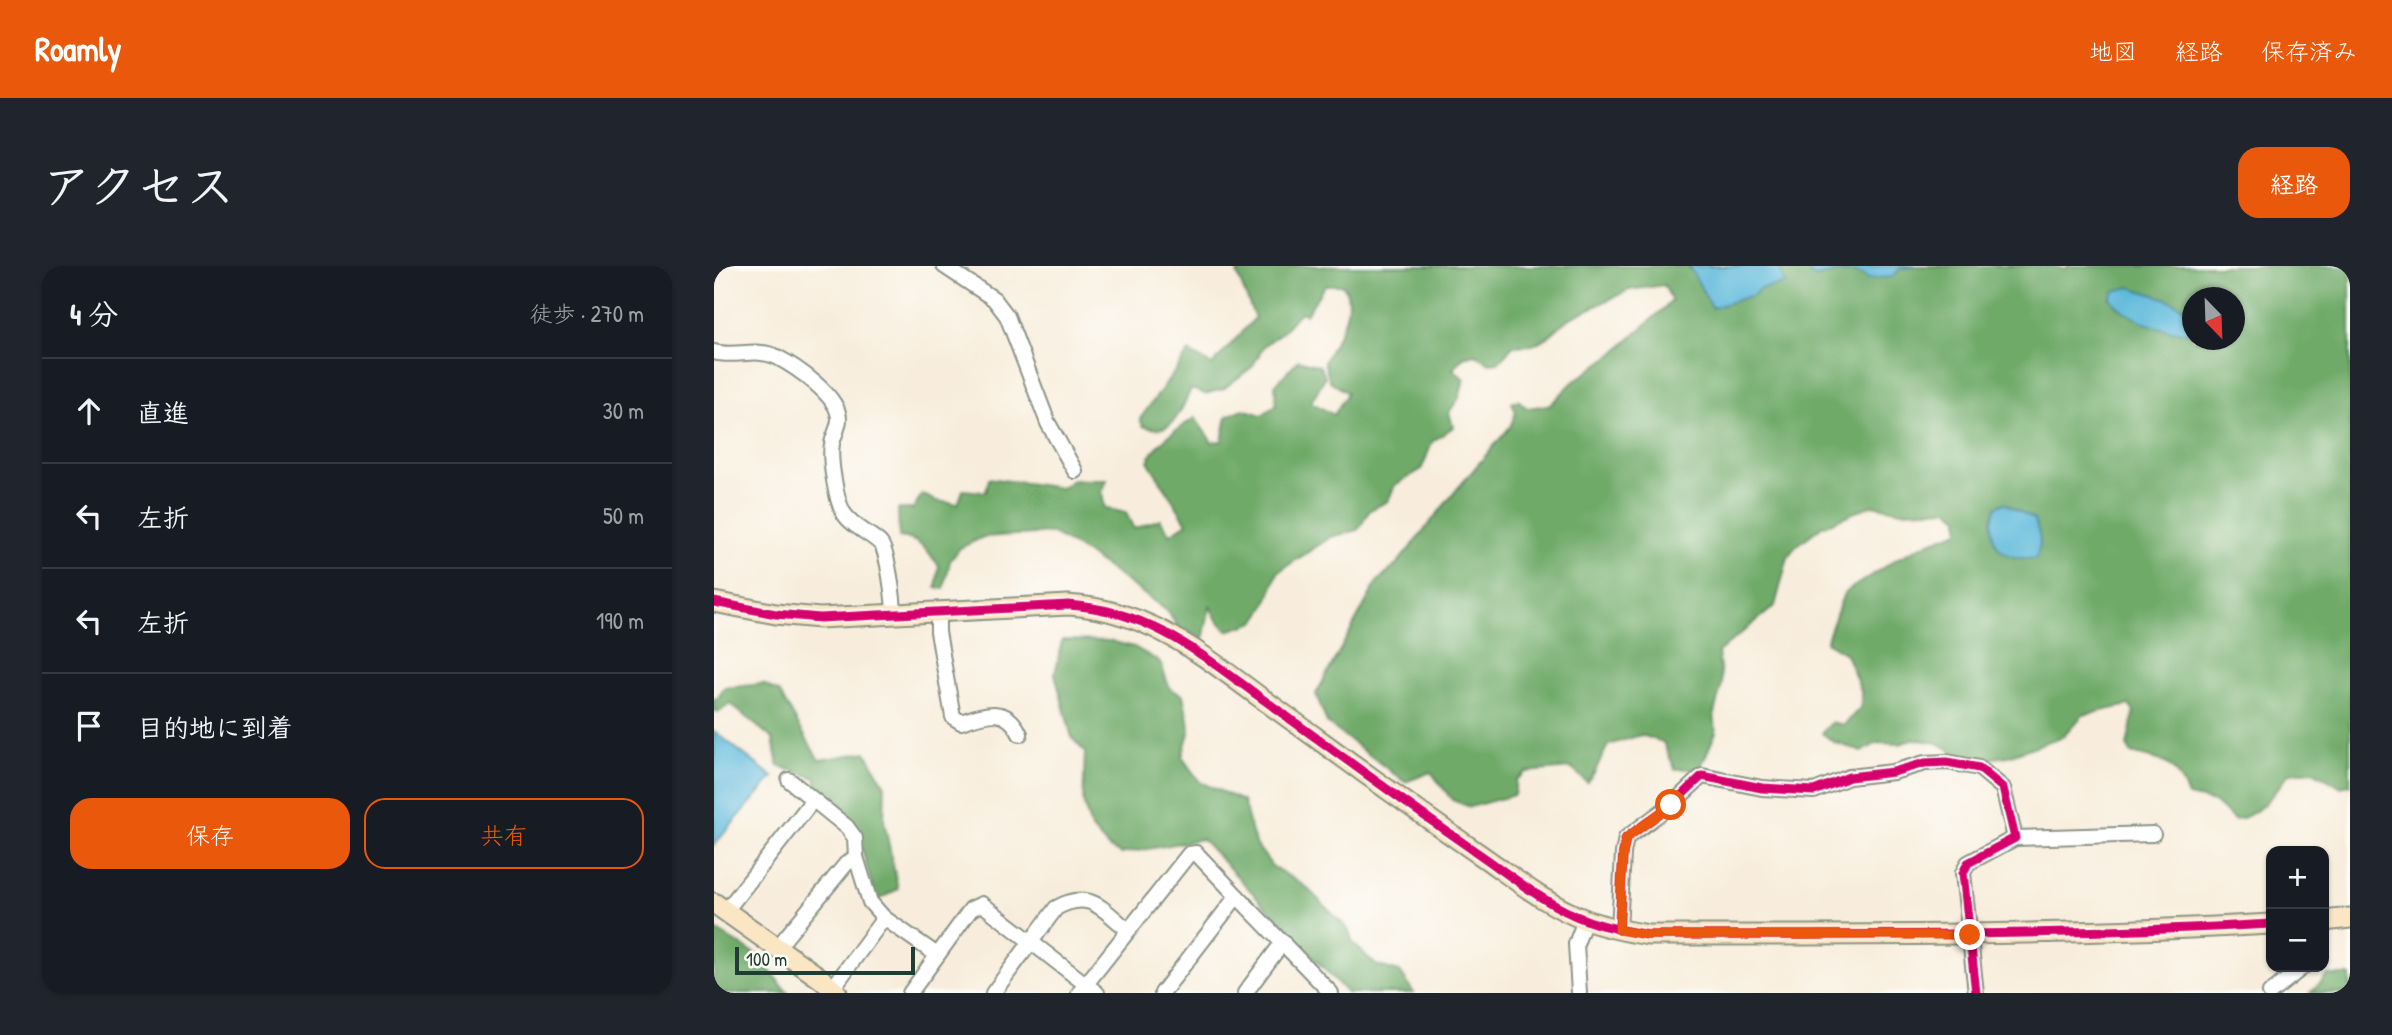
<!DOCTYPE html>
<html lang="ja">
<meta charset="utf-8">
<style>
body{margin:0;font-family:"Patrick Hand","Klee One",sans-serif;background:#20242c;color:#f1f3f6}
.controls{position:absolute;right:21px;bottom:21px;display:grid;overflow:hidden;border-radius:14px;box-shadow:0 2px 5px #0004}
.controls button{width:63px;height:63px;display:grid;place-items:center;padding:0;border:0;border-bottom:2px solid #363941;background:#171b24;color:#f1f3f6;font:35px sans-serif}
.compass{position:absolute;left:1468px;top:21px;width:63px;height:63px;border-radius:50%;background:#171b24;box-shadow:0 2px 5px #0004;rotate:157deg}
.scale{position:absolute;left:21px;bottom:18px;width:180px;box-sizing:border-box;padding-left:7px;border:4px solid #1f3d34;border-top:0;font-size:19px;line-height:24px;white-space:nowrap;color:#1f3d34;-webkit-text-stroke:5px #fdfcf7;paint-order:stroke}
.stop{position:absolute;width:21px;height:21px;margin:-16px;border:5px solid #ea580c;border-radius:50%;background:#fff}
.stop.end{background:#ea580c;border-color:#fff;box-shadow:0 2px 7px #0008}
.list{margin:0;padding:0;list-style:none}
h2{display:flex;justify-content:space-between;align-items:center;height:91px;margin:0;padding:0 28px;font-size:30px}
h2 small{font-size:23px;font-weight:400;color:#9ea1a6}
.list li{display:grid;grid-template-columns:46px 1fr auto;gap:21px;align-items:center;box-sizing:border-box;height:105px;padding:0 28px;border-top:2px solid #363941}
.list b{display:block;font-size:26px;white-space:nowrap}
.list em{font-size:23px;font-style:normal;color:#9ea1a6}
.actions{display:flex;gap:14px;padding:21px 28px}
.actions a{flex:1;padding:16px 0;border:2px solid #ea580c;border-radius:21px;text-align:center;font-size:24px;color:#ea580c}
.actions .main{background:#ea580c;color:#fff}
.icon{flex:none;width:38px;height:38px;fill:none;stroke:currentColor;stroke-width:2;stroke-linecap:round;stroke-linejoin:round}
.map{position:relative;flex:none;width:1636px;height:727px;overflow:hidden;border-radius:21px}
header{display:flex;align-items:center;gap:42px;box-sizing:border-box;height:98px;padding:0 35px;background:#ea580c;color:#fff}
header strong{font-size:33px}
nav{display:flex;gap:38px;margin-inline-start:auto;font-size:24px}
.intro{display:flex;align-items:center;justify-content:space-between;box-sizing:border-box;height:168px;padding:0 42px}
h1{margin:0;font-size:49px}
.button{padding:18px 32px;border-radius:21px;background:#ea580c;color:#fff;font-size:24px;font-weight:700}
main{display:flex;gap:42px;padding:0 42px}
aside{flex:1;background:#171b24;border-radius:21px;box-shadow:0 2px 5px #0004}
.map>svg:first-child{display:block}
</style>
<header>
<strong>Roamly</strong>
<nav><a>地図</a><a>経路</a><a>保存済み</a></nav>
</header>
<div class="intro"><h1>アクセス</h1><a class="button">経路</a></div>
<main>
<aside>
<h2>4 分<small>徒歩 · 270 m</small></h2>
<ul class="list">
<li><svg class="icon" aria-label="ahead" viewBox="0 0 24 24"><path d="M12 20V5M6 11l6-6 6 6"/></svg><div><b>直進</b></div><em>30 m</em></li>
<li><svg class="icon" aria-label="left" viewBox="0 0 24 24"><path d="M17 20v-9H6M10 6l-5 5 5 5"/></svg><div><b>左折</b></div><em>50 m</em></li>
<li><svg class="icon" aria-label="left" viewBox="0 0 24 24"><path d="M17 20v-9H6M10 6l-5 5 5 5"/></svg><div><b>左折</b></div><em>190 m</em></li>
<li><svg class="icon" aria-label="arrive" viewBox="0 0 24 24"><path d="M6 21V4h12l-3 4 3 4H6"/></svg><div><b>目的地に到着</b></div></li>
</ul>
<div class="actions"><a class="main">保存</a><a>共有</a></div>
</aside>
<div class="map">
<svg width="1636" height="727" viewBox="0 0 1636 727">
<rect width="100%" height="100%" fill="#fdfcf7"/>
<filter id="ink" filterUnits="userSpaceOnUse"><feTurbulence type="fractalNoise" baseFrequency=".0143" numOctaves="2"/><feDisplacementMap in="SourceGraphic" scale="14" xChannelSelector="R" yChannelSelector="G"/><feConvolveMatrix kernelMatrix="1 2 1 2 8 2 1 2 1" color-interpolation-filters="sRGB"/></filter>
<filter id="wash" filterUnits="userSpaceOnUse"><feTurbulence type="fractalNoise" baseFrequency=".00686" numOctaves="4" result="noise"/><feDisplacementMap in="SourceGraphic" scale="28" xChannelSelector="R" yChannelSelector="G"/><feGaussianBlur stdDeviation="1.57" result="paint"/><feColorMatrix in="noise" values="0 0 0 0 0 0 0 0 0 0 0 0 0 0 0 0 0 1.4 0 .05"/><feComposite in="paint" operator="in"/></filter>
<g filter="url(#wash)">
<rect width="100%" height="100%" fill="#f8eddc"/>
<g fill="#6faa69" stroke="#47744e" stroke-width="2" fill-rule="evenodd">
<path d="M 529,0 L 975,0 L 975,3 L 1045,23 L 1071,18 L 1064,0 L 1093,0 L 1096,8 L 1101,11 L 1136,5 L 1178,11 L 1186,3 L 1202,0 L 1335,0 L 1351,3 L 1354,0 L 1636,0 L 1636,519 L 1626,521 L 1599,505 L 1575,507 C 1560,527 1546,550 1520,554 L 1500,536 L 1474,530 C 1459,494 1454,496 1417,487 L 1413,480 L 1420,446 L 1415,439 L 1369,449 L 1350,470 L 1294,490 L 1267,494 L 1245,489 L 1224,477 L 1199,473 L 1186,478 L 1163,477 L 1148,486 L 1120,476 L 1108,467 L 1118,456 L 1130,459 L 1147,441 L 1147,425 L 1132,388 L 1112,376 L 1130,327 L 1184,292 L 1216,276 L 1245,265 L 1245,251 L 1235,243 L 1188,245 L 1158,239 L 1108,260 L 1081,281 L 1074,291 L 1061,340 L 1004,386 L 1008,418 L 1000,447 L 1002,466 L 986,503 L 961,503 L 949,476 L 927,469 L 894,479 L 880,507 L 873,516 L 857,502 L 812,506 L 802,514 L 800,529 L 756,541 L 738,534 L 717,506 L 691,516 L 613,457 L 602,428 L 663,316 L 683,298 L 744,222 L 796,161 L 802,146 L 798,137 L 804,134 L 813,142 L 836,139 L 859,116 L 899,88 L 958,35 L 950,19 L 915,24 L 854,53 L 834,71 L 819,79 L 798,80 L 785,96 L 775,97 L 761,88 L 749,91 L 739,103 L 750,113 L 745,132 L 735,146 L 739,161 L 718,176 L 708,203 L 681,219 L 674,235 L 656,244 L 644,264 L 617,271 L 564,306 L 551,341 L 541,356 L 513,365 L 501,351 L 496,340 L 489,374 L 465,362 L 452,344 L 374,288 L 337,267 L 269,271 L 246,282 L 236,295 L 230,323 L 222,322 L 225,300 C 213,284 206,273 185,271 L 184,243 L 199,243 L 208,228 L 222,235 L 244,238 L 249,224 L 272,226 L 275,212 L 347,222 L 359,214 L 393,214 L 388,227 L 391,242 L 412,247 L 420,263 L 446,253 L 456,268 L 473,257 L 434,195 C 444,174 462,164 481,152 L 498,176 L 508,175 L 513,150 L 529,143 L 548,149 L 562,139 L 561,119 L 584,94 L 606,100 L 611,111 L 597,136 L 620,149 L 633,127 L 616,115 L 610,96 C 621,74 644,43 629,19 L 611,19 L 592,48 L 586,46 L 570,64 L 550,80 L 538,101 L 509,123 L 491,128 L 477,123 C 466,146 460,171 429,160 L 426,153 L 475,86 L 498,99 L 541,52 L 523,8 ZM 1396,32 L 1453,33 L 1478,46 L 1478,32 L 1520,32 L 1520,74 L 1478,74 L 1478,67 C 1451,65 1413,54 1396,32 Z"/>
<path d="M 348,374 L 396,375 L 420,381 L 446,396 L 456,423 L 469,429 L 476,463 L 468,491 L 486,516 L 529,535 L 541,577 L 558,600 L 591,620 L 634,663 L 639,677 L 662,699 L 686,706 L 700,727 L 633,727 L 488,573 L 407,588 L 395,582 L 377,562 L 369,536 L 371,486 L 358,472 L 341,408 Z"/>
<path d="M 49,418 L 65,426 L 105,494 L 152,486 L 171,520 L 170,555 L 184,623 L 162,635 L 143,565 L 102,526 L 102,512 L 64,500 L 59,473 L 16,438 L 5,446 L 0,444 L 0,433 L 4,432 L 10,422 Z"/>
<path d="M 0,663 L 43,689 L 74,727 L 0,727 Z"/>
<path d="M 1614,709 L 1636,709 L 1636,727 L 1596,727 Z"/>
</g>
<g fill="#5ebadc" stroke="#3e7c88" stroke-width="2">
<path d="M 975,0 L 1064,0 L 1071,18 L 1045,23 L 1040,29 L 998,42 Z"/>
<path d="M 1093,0 L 1202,0 L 1186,3 L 1178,11 L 1154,13 C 1139,0 1119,8 1101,11 L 1096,8 Z"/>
<path d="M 1416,21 L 1453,33 L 1478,46 L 1478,67 C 1449,65 1415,56 1396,32 L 1400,25 Z"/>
<path d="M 1290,237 L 1320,253 C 1326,268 1329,278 1321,293 C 1312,292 1300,293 1292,288 C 1276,279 1275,256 1282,241 Z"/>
<path d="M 0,465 L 59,511 L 0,579 Z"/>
</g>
</g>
<g filter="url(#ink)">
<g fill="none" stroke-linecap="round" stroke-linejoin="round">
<defs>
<g id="street">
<path d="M 230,0 L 280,33 L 293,50 L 334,157 L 361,205"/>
<path d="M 0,86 C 21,92 42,81 63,91 C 82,101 125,130 125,153 C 125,162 119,170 118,178 C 115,193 122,233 129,246 C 137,260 154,266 166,277 C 174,284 180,336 180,349"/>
<path d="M 224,346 L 224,366 L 239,451 L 247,456 C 271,448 293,439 306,468"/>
<path d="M 75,514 L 133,561 L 141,572 L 142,591 L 156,636 L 170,652 L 223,689"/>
<path d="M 1301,572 L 1439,568"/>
<path d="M 11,646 L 99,534"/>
<path d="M 905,664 L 909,587 L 912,572 L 957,539 L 988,510 L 1048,522 L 1100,525 L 1135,511 L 1179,506 L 1211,497 L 1233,496 L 1265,502 L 1289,522 L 1301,572 L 1254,597 L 1249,607 L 1262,727"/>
<path d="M 63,682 L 132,598 L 142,591"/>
<path d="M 118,723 L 170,652"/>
<path d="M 196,727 L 257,643 L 268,638 L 383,727"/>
<path d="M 279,727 L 342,642 C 376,623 388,643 414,664"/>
<path d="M 365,727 L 475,588 L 482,587 L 523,630"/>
<path d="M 448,727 L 523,630 L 617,727"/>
<path d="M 531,727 L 569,676"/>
<path d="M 865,727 L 862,678 L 871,654"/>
<path d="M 1556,727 L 1589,701"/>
</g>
<g id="secondary">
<path d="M 0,336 L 62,348 L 106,352 L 354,339 C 433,344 482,384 543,429 C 618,483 692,538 768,590 C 801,613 834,640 872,654 C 893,662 913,665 934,669 C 1142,669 1350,670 1557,658"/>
<path d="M 0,637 L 106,712 L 123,727"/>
<path d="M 1610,655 L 1636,652"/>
</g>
</defs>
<use href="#street" stroke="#8c9588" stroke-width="18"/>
<use href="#secondary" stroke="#8c9588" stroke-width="23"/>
<use href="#street" stroke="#fff" stroke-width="14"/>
<use href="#secondary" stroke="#fbe6c4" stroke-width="19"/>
<defs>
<g id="cycleway">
<path d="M 0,336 L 62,348 L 106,352 L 354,339 C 433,344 482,384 543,429 C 618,483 692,538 768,590 C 801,613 834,640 872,654 C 893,662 913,665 934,669 C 1142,669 1350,670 1557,658"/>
<path d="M 905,664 L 909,587 L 912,572 L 957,539 L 988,510 L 1048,522 L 1100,525 L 1135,511 L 1179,506 L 1211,497 L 1233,496 L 1265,502 L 1289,522 L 1301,572 L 1254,597 L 1249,607 L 1262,727"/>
</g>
</defs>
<use href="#cycleway" stroke="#fdfcf7" stroke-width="13"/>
<use href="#cycleway" stroke="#d6006c" stroke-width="9"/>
</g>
</g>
<g fill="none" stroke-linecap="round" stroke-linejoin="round" filter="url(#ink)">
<path stroke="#ea580c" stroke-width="9" d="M 957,539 L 912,572 L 909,587 L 905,664 L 934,669 L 1256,669"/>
</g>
</svg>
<div class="controls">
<button>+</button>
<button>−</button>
</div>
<svg class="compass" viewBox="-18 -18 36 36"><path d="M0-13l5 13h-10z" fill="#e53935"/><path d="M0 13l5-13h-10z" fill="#9ea1a6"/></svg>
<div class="scale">100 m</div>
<div class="stop" style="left:957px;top:539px"></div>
<div class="stop end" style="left:1256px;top:669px"></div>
</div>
</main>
